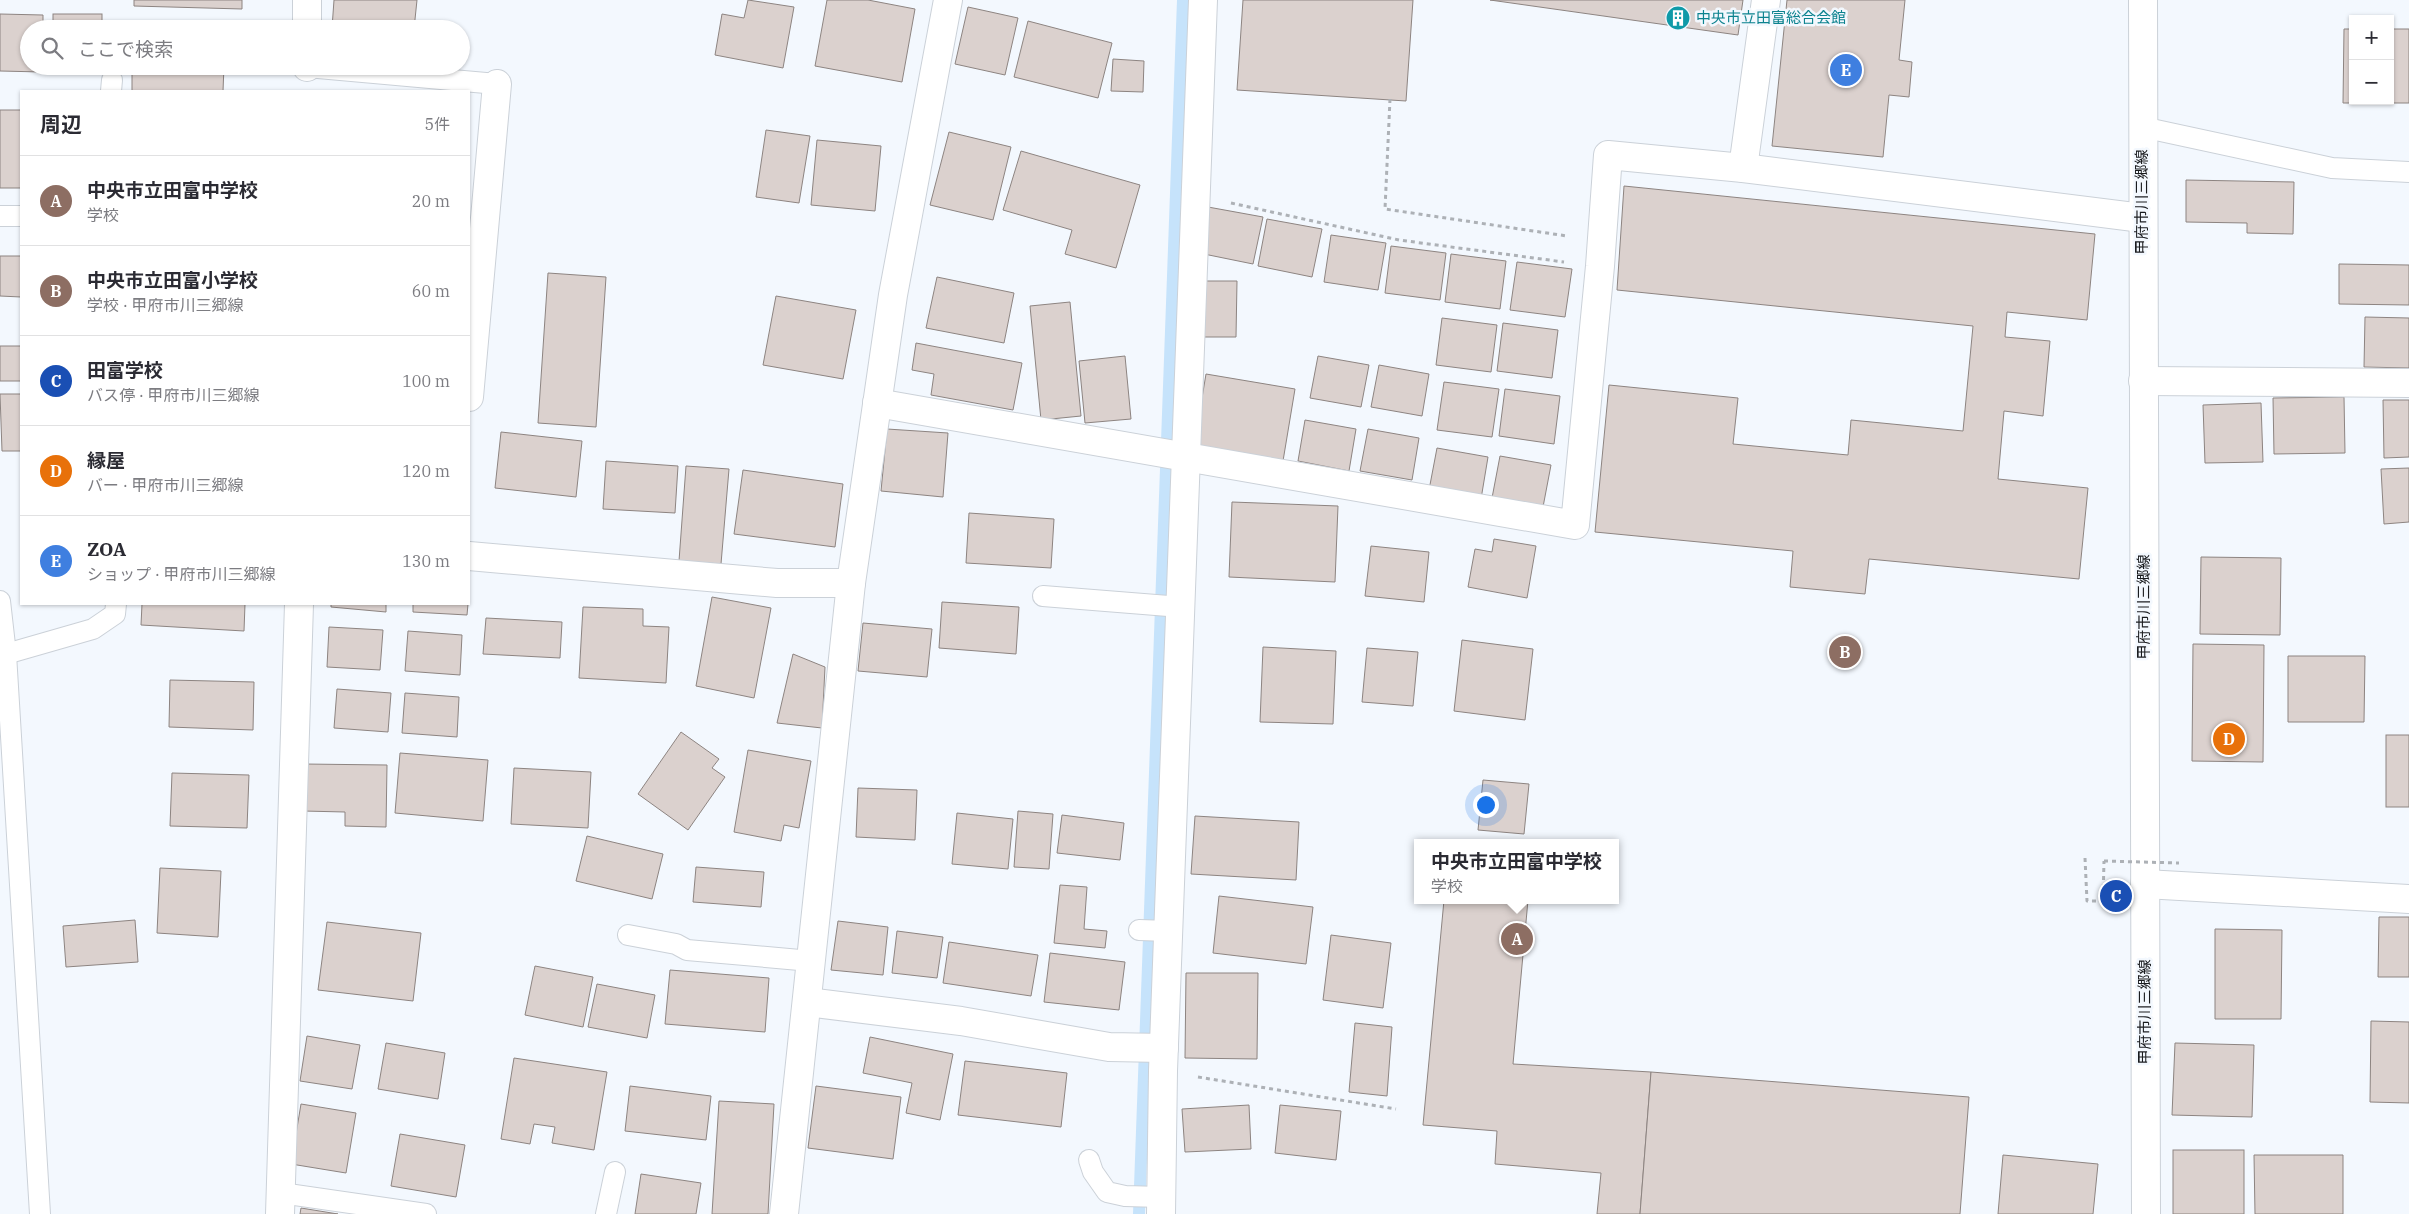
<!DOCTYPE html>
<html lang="ja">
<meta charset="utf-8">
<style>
body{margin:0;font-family:"IBM Plex Serif","Noto Sans JP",serif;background:#f2f2f3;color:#2b2b33}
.controls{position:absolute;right:15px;top:15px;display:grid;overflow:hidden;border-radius:0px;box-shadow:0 1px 4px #0004}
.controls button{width:45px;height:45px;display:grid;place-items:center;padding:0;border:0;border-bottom:1px solid #e1e1e2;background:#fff;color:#2b2b33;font:25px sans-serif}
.you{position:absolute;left:1485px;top:804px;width:18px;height:18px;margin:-12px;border:4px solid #fff;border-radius:50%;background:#1a73e8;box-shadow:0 0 0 8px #1a73e833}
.badge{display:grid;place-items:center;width:32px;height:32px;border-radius:50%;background:#236578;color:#fff;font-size:16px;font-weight:700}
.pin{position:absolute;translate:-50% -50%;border:2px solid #fff;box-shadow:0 1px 5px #0006}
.popup{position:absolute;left:1414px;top:839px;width:205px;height:65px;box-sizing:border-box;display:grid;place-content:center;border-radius:0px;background:#fff;filter:drop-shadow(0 1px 4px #0005);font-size:16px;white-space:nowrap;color:#7c7c81}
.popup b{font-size:19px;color:#2b2b33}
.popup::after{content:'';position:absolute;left:50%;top:100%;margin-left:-10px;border:10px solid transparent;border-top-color:#fff}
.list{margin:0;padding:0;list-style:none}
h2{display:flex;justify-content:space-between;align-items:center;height:65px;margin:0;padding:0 20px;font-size:21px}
h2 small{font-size:16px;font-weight:400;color:#7c7c81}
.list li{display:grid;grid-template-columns:32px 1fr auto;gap:15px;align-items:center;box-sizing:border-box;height:90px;padding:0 20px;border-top:1px solid #e1e1e2}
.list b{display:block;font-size:19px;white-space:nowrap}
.list p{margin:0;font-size:16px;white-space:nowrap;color:#7c7c81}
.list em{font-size:16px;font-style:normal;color:#7c7c81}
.icon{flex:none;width:28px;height:28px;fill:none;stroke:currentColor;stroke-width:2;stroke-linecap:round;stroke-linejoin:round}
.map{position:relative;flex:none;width:2409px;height:1214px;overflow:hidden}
.search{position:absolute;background:#fff;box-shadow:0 1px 4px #0004;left:20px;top:20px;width:450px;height:55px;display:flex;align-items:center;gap:12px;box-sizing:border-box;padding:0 18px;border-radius:28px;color:#7c7c81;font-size:19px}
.panel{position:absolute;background:#fff;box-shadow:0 1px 4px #0004;left:20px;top:90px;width:450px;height:515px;border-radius:0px}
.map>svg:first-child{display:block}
</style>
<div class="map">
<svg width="2409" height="1214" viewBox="0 0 2409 1214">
<rect width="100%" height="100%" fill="#f3f8fe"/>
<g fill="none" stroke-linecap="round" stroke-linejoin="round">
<path stroke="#c6e3fb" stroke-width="12" d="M 1139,1214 L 1183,0"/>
</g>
<g fill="#dbd1ce" stroke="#8d8481">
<path d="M 134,0 L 242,0 L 242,9 L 134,6 Z"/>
<path d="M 334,0 L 417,0 L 414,29 L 332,28 Z"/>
<path d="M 748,0 L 794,7 L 783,68 L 715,55 L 722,14 L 744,18 Z"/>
<path d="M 827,0 L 868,0 L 915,9 L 902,82 L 815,66 Z"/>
<path d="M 1243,0 L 1413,0 L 1406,101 L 1237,90 Z"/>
<path d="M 1490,0 L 1743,0 L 1738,35 Z"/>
<path d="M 1787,0 L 1905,0 L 1899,60 L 1912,62 L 1909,97 L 1889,95 L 1883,157 L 1772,146 Z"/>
<path d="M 968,7 L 1018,18 L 1005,75 L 955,64 Z"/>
<path d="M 0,14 L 43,15 L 43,29 L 29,29 L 29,66 L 42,66 L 42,72 L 0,71 Z"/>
<rect x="53" y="14" width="49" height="15"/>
<path d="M 1028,21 L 1112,43 L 1098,98 L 1014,77 Z"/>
<path d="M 2344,29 L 2353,29 L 2353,101 L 2390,101 L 2390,29 L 2409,29 L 2409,103 L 2343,103 Z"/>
<path d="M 1113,59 L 1144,61 L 1143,92 L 1111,91 Z"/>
<rect x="53" y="66" width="49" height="6"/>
<path d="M 132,66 L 224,66 L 223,91 L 132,91 Z"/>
<rect x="0" y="110" width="21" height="78"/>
<path d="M 766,130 L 810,136 L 799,203 L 756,197 Z"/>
<path d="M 949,132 L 1011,147 L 993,220 L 930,205 Z"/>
<path d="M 817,140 L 881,146 L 875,211 L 811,205 Z"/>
<path d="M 1021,151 L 1140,185 L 1116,268 L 1065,254 L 1072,230 L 1003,210 Z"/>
<path d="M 2186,180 L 2294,182 L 2293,234 L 2247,233 L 2247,223 L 2186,222 Z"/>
<path d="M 1624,186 L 2095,234 L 2087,320 L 2007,312 L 2005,337 L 2050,341 L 2043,416 L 2004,411 L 1998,479 L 2088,488 L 2079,579 L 1869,559 L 1865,594 L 1790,587 L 1793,551 L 1595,532 L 1609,385 L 1738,398 L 1733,444 L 1848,455 L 1851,420 L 1963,431 L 1973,326 L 1617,290 Z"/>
<path d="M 1208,207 L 1263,217 L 1253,264 L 1199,253 Z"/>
<path d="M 1267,219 L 1322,229 L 1312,277 L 1258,266 Z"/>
<path d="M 1331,235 L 1386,243 L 1378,290 L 1324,282 Z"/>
<path d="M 1391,246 L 1446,253 L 1440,300 L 1385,293 Z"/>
<path d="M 1451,254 L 1506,261 L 1500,309 L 1445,302 Z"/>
<path d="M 0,256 L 21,256 L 21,297 L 0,296 Z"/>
<path d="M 1517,262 L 1572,269 L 1565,317 L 1510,310 Z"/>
<path d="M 2339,264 L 2409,265 L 2409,305 L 2339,304 Z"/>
<path d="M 548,273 L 606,277 L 596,427 L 538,423 Z"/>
<path d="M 937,277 L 1014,293 L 1004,343 L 926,328 Z"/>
<path d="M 1203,281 L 1237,281 L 1236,337 L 1202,337 Z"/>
<path d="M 776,296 L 856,310 L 843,379 L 763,365 Z"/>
<path d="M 1070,302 L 1081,416 L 1041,420 L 1030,306 Z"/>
<path d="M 2365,317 L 2409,318 L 2409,368 L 2364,367 Z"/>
<path d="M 1442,318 L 1497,325 L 1491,372 L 1436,365 Z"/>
<path d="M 1503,323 L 1558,330 L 1552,378 L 1497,371 Z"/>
<path d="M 916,343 L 1022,363 L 1013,410 L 931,395 L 934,374 L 912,370 Z"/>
<rect x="0" y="346" width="21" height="35"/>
<path d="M 1125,356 L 1131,419 L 1085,423 L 1079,361 Z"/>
<path d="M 1318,356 L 1369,365 L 1361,407 L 1310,398 Z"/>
<path d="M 1379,365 L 1429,374 L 1422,416 L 1371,407 Z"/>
<path d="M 1206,374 L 1295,389 L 1283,461 L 1194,446 Z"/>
<path d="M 1444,382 L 1499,389 L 1492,437 L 1437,430 Z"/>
<path d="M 1505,389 L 1560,396 L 1554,444 L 1499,436 Z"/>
<path d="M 0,394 L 21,394 L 21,451 L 2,451 Z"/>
<path d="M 2344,397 L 2345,453 L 2274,454 L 2273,398 Z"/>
<path d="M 2383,400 L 2409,400 L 2409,457 L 2384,458 Z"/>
<path d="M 2261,403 L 2263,462 L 2205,463 L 2203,405 Z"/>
<path d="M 1305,420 L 1356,429 L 1349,471 L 1298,461 Z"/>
<path d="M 887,429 L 948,433 L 943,497 L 881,491 Z"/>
<path d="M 1368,429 L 1419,438 L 1412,480 L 1360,471 Z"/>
<path d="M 501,432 L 582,441 L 576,497 L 495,488 Z"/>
<path d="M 1437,448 L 1488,457 L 1481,499 L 1429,490 Z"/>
<path d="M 1500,456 L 1551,465 L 1543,507 L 1492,498 Z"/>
<path d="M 606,461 L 678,466 L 675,513 L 603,509 Z"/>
<path d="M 686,466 L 729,469 L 721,564 L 679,561 Z"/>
<path d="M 2409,468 L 2409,522 L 2384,524 L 2381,469 Z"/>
<path d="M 743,470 L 843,484 L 835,547 L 734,534 Z"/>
<path d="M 1232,502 L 1338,506 L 1335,582 L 1229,577 Z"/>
<path d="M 969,513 L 1054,519 L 1051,568 L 966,563 Z"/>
<path d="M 1494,539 L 1536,546 L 1527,598 L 1468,587 L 1475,549 L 1492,552 Z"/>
<path d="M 1371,546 L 1429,552 L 1424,602 L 1365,596 Z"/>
<path d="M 2201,557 L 2281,558 L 2280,635 L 2200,634 Z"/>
<path d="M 712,597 L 771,608 L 754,698 L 696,686 Z"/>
<path d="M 942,602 L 1019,607 L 1016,654 L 939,648 Z"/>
<path d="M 142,604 L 245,604 L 244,631 L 141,625 Z"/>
<path d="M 331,604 L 386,604 L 386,612 L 331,607 Z"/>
<path d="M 413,604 L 468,604 L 467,615 L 413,612 Z"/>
<path d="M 583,607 L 643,609 L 643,626 L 669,627 L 666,683 L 579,678 Z"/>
<path d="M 486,618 L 562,622 L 560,658 L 483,654 Z"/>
<path d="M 863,623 L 932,629 L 927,677 L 858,671 Z"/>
<path d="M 329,627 L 383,630 L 380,670 L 327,667 Z"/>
<path d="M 408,631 L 462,635 L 460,675 L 405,671 Z"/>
<path d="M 1462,640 L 1533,649 L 1525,720 L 1454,711 Z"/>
<path d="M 2193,644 L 2264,645 L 2263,762 L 2192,761 Z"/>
<path d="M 1263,647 L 1336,651 L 1333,724 L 1260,722 Z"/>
<path d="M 1367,648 L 1418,652 L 1413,706 L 1362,702 Z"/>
<path d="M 793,654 L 825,667 L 822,728 L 777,723 Z"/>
<path d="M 2288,656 L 2365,656 L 2364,722 L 2288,722 Z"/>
<path d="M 170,680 L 254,682 L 253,730 L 169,727 Z"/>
<path d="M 337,689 L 391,693 L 388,732 L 334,728 Z"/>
<path d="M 405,693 L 459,697 L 457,737 L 402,733 Z"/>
<path d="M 681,732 L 719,759 L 712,768 L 725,777 L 688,830 L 638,794 Z"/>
<rect x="2386" y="735" width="23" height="72"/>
<path d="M 748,750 L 811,761 L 799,828 L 784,825 L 781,841 L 734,832 Z"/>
<path d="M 400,753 L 488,760 L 483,821 L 395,813 Z"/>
<path d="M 304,764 L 387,765 L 386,827 L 345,826 L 345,812 L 303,811 Z"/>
<path d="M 514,768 L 591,772 L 588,828 L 511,824 Z"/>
<path d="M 172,773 L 249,775 L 247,828 L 170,826 Z"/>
<path d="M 1483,780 L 1529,784 L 1524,834 L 1478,830 Z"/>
<path d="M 858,788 L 917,790 L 915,840 L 856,837 Z"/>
<path d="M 1018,811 L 1053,814 L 1049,869 L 1014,867 Z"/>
<path d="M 957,813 L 1013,819 L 1008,869 L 952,864 Z"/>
<path d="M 1062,815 L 1124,823 L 1120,860 L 1057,853 Z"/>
<path d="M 1195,816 L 1299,822 L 1296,880 L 1191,874 Z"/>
<path d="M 587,836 L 663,854 L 652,899 L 576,881 Z"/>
<path d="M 696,867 L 764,872 L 761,907 L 693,902 Z"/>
<path d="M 160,868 L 221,871 L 218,937 L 157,933 Z"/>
<path d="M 1060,885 L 1087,887 L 1084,929 L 1107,931 L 1105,948 L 1054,943 Z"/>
<path d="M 1219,896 L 1313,907 L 1306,964 L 1213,953 Z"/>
<path d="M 1444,900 L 1528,900 L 1513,1064 L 1651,1072 L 1640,1214 L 1597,1214 L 1601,1173 L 1495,1164 L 1497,1131 L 1423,1125 Z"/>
<path d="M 2379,917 L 2409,917 L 2409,977 L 2378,977 Z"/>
<path d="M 135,920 L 138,962 L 66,967 L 63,926 Z"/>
<path d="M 838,921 L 888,927 L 883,975 L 831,970 Z"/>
<path d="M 327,922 L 421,933 L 413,1001 L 318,990 Z"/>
<path d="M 2215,929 L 2282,930 L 2281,1019 L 2215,1019 Z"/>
<path d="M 897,931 L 943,937 L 937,978 L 892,973 Z"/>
<path d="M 1331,935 L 1391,943 L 1383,1008 L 1323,1000 Z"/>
<path d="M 949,942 L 1038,955 L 1031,996 L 943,983 Z"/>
<path d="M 1050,953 L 1125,962 L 1119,1010 L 1044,1002 Z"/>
<path d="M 535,966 L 593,977 L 583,1027 L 525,1015 Z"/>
<path d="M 670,970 L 769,978 L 765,1032 L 665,1024 Z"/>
<path d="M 1186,973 L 1258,973 L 1257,1059 L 1185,1058 Z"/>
<path d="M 597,984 L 655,995 L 647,1038 L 588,1027 Z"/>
<path d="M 2371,1021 L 2409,1022 L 2409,1103 L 2370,1102 Z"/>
<path d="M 1355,1023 L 1392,1027 L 1387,1096 L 1349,1092 Z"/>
<path d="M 307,1036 L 360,1045 L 352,1089 L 300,1081 Z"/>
<path d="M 870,1037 L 953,1054 L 940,1120 L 906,1113 L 912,1083 L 863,1073 Z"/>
<path d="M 386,1043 L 445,1053 L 438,1099 L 378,1089 Z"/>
<path d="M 2175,1043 L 2254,1045 L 2252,1117 L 2172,1115 Z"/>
<path d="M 514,1058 L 607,1072 L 594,1150 L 552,1143 L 555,1127 L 534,1124 L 530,1144 L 501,1139 Z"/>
<path d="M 965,1061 L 1067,1073 L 1061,1127 L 958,1115 Z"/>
<path d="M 1651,1072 L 1969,1097 L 1960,1214 L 1640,1214 Z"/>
<path d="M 630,1086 L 711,1096 L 706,1140 L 625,1131 Z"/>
<path d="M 816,1086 L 901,1097 L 893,1159 L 808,1148 Z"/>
<path d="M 719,1101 L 774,1104 L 768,1214 L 712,1214 Z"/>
<path d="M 301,1104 L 356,1113 L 346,1173 L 291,1164 Z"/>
<path d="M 1249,1105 L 1251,1149 L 1185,1152 L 1182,1109 Z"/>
<path d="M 1280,1105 L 1341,1111 L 1336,1160 L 1275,1153 Z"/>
<path d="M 400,1134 L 465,1145 L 456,1197 L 391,1186 Z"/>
<rect x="2173" y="1150" width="71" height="64"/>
<path d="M 2003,1155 L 2098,1164 L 2093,1214 L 1998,1214 Z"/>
<path d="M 2254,1155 L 2343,1155 L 2343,1214 L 2255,1214 Z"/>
<path d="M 641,1174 L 701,1183 L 696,1214 L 635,1214 Z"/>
<path d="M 301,1208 L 338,1214 L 300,1214 Z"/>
</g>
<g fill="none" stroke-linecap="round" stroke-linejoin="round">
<defs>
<g id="lane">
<path d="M 307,67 L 497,84"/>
<path d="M 111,91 L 112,80"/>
<path d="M 2142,127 L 2332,168 L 2409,172"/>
<path d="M 0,216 L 21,216"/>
<path d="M 1043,596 L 1181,607"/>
<path d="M 0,601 L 6,654 L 40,1214"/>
<path d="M 6,654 L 93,629 L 115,614 L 116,604"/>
<path d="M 1139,930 L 1169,931"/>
<path d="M 628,935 L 676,944 L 687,950 L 811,961"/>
<path d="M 1089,1160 L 1093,1172 L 1107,1192 L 1125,1196 L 1161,1197"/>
<path d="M 281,1193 L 426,1214"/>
<path d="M 606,1214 L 615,1172"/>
</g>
<g id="street">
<path d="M 307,29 L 307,0"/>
<path d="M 307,67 L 307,66"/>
<path d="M 1743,168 L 1766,0"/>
<path d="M 2143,381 L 2409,383"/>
<path d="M 469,397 L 497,84"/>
<path d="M 877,403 L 1575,525 L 1600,266 L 1608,155 L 1743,168 L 2142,218"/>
<path d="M 469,556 L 777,583 L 851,583"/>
<path d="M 2145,884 L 2409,899"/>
<path d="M 807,1002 L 961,1021 L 1109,1047 L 1164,1048"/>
<path d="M 280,1214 L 299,604"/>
<path d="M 784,1214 L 851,583 L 893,295 L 948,0"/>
<path d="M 1161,1214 L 1163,1071 L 1203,0"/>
</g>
<path id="primary" d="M 2143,0 L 2146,1214"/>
</defs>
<use href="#lane" stroke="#cbd1d8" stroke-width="22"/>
<use href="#street" stroke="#cbd1d8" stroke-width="30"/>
<use href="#primary" stroke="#cbd1d8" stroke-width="30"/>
<g stroke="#adb1b6" stroke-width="3" stroke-dasharray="4 4" stroke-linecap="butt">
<path d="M 1390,99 L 1385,209 L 1567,236"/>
<path d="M 1231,203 L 1399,240 L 1564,262"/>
<path d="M 2085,858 L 2087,901 L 2103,901 L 2104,861"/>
<path d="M 1198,1077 L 1396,1109"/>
</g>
<use href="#lane" stroke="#fff" stroke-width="20"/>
<use href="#street" stroke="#fff" stroke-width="28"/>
<use href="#primary" stroke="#fff" stroke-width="28"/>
<path stroke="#adb1b6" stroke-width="3" stroke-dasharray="4 4" stroke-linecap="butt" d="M 2104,861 L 2179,863"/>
</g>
<defs>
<symbol id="building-disc" viewBox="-11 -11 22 22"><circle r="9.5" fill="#0f9aa8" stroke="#f3f8fe"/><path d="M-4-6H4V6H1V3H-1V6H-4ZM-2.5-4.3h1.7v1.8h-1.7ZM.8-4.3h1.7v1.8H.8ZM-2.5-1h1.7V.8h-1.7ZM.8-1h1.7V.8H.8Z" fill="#fff"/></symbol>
</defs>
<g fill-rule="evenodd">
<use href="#building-disc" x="1664" y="4" width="28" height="28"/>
</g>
<g text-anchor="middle" stroke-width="5" stroke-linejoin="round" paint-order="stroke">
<g font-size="15" fill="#0d838f" stroke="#f3f8fe" text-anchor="start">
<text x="1696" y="23">中央市立田富総合会館</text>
</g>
<g font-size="15" fill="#191b1e" stroke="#f3f8fe">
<text transform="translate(2142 202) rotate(-90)" y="5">甲府市川三郷線</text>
<text transform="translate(2144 607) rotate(-90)" y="5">甲府市川三郷線</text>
<text transform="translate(2145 1012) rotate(-90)" y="5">甲府市川三郷線</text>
</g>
</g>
</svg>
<div class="controls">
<button>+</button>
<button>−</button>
</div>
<div class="you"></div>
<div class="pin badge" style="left:1517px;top:939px;background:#8d6e63">A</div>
<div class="popup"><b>中央市立田富中学校</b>学校</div>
<div class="pin badge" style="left:1845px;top:652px;background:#8d6e63">B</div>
<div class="pin badge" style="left:2116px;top:896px;background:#1a4fb4">C</div>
<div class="pin badge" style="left:2229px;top:739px;background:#e8710a">D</div>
<div class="pin badge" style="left:1846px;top:70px;background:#3f7fe0">E</div>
<div class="search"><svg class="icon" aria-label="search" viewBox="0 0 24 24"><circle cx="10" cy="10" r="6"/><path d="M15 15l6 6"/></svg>ここで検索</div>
<section class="panel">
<h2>周辺<small>5件</small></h2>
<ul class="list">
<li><span class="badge" style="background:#8d6e63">A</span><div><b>中央市立田富中学校</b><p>学校</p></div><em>20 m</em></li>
<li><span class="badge" style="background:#8d6e63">B</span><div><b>中央市立田富小学校</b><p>学校 · 甲府市川三郷線</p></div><em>60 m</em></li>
<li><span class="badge" style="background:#1a4fb4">C</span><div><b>田富学校</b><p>バス停 · 甲府市川三郷線</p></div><em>100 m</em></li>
<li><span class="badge" style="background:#e8710a">D</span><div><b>縁屋</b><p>バー · 甲府市川三郷線</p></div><em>120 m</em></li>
<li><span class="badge" style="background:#3f7fe0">E</span><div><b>ZOA</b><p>ショップ · 甲府市川三郷線</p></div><em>130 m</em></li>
</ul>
</section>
</div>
